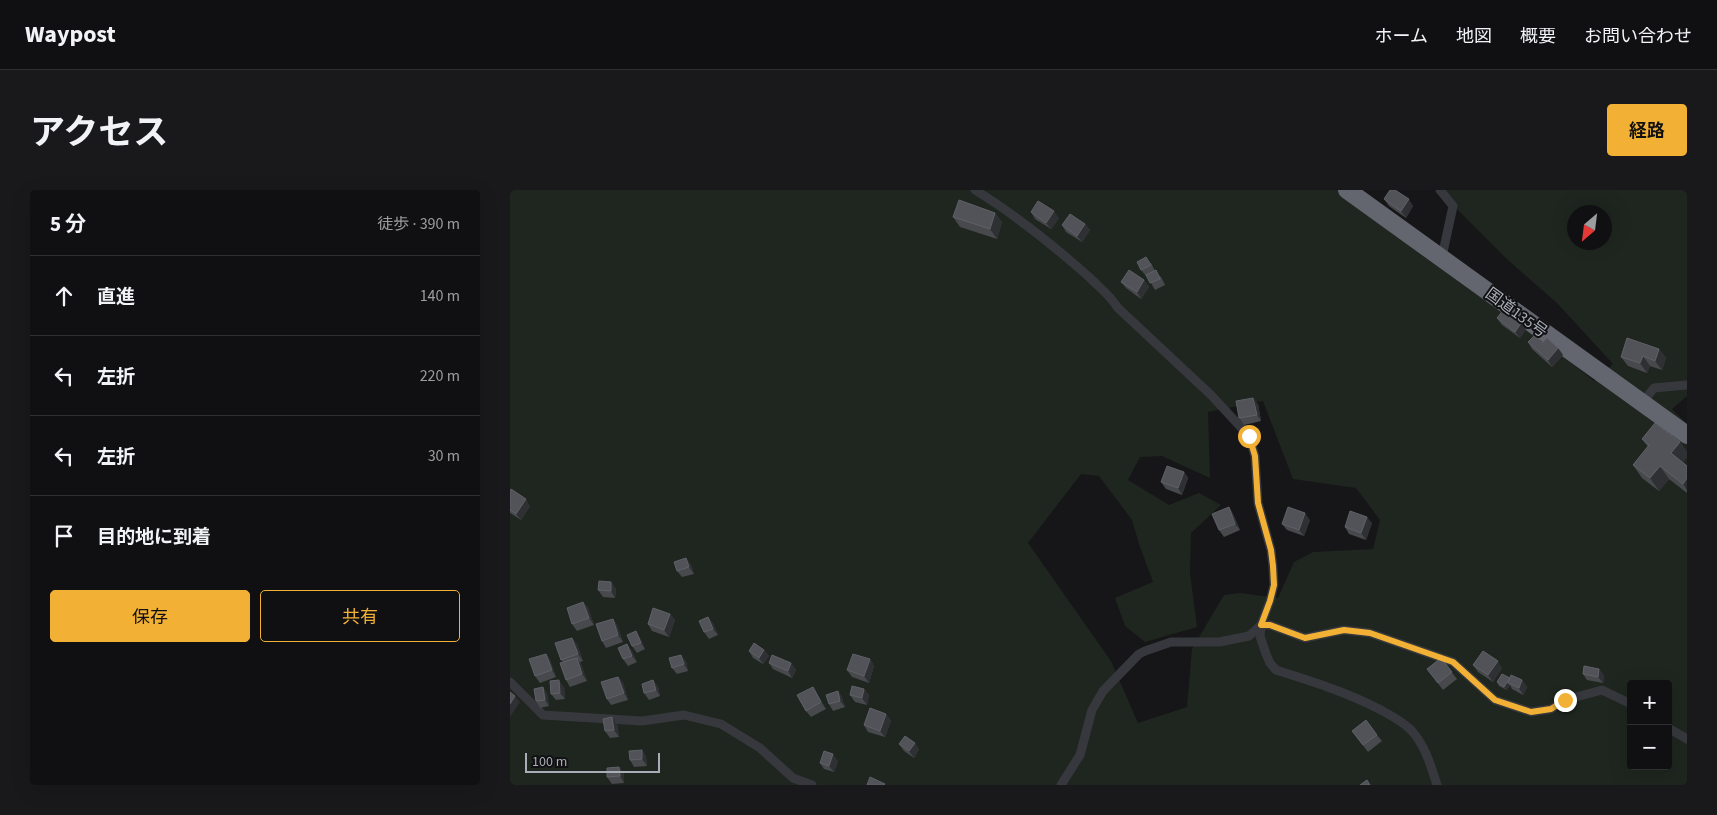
<!DOCTYPE html>
<html lang="ja">
<meta charset="utf-8">
<style>
body{margin:0;font-family:"Source Sans 3","Noto Sans JP",sans-serif;background:#19191b;color:#f1f3f6}
.controls{position:absolute;right:15px;bottom:15px;display:grid;overflow:hidden;border-radius:5px;box-shadow:0 5px 20px #0002}
.controls button{width:45px;height:45px;display:grid;place-items:center;padding:0;border:0;border-bottom:1px solid #303032;background:#101012;color:#f1f3f6;font:25px sans-serif}
.compass{position:absolute;left:1057px;top:15px;width:45px;height:45px;border-radius:50%;background:#101012;box-shadow:0 5px 20px #0002;rotate:208deg}
.scale{position:absolute;left:15px;bottom:12px;width:135px;box-sizing:border-box;padding-left:5px;border:2px solid #a8adb8;border-top:0;font-size:14px;line-height:18px;white-space:nowrap;color:#a8adb8;-webkit-text-stroke:4px #111113;paint-order:stroke}
.stop{position:absolute;width:15px;height:15px;margin:-11px;border:4px solid #f2b134;border-radius:50%;background:#fff}
.stop.end{background:#f2b134;border-color:#fff;box-shadow:0 1px 5px #0008}
.list{margin:0;padding:0;list-style:none}
h2{display:flex;justify-content:space-between;align-items:center;height:65px;margin:0;padding:0 20px;font-size:21px}
h2 small{font-size:16px;font-weight:400;color:#9c9d9f}
.list li{display:grid;grid-template-columns:32px 1fr auto;gap:15px;align-items:center;box-sizing:border-box;height:80px;padding:0 20px;border-top:1px solid #303032}
.list b{display:block;font-size:19px;white-space:nowrap}
.list em{font-size:16px;font-style:normal;color:#9c9d9f}
.actions{display:flex;gap:10px;padding:15px 20px}
.actions a{flex:1;padding:11px 0;border:1px solid #f2b134;border-radius:5px;text-align:center;font-size:18px;color:#f2b134}
.actions .main{background:#f2b134;color:#111}
.icon{flex:none;width:28px;height:28px;fill:none;stroke:currentColor;stroke-width:2;stroke-linecap:round;stroke-linejoin:round}
.map{position:relative;flex:none;width:1177px;height:595px;overflow:hidden;border-radius:5px}
header{display:flex;align-items:center;gap:30px;box-sizing:border-box;height:70px;padding:0 25px;background:#101012;border-bottom:1px solid #303032}
header strong{font-size:24px}
nav{display:flex;gap:28px;margin-inline-start:auto;font-size:18px}
.intro{display:flex;align-items:center;justify-content:space-between;box-sizing:border-box;height:120px;padding:0 30px}
h1{margin:0;font-size:35px}
.button{padding:12px 22px;border-radius:5px;background:#f2b134;color:#111;font-size:18px;font-weight:700}
main{display:flex;gap:30px;padding:0 30px}
aside{flex:1;background:#101012;border-radius:5px;box-shadow:0 5px 20px #0002}
.map>svg:first-child{display:block}
</style>
<header>
<strong>Waypost</strong>
<nav><a>ホーム</a><a>地図</a><a>概要</a><a>お問い合わせ</a></nav>
</header>
<div class="intro"><h1>アクセス</h1><a class="button">経路</a></div>
<main>
<aside>
<h2>5 分<small>徒歩 · 390 m</small></h2>
<ul class="list">
<li><svg class="icon" aria-label="ahead" viewBox="0 0 24 24"><path d="M12 20V5M6 11l6-6 6 6"/></svg><div><b>直進</b></div><em>140 m</em></li>
<li><svg class="icon" aria-label="left" viewBox="0 0 24 24"><path d="M17 20v-9H6M10 6l-5 5 5 5"/></svg><div><b>左折</b></div><em>220 m</em></li>
<li><svg class="icon" aria-label="left" viewBox="0 0 24 24"><path d="M17 20v-9H6M10 6l-5 5 5 5"/></svg><div><b>左折</b></div><em>30 m</em></li>
<li><svg class="icon" aria-label="arrive" viewBox="0 0 24 24"><path d="M6 21V4h12l-3 4 3 4H6"/></svg><div><b>目的地に到着</b></div></li>
</ul>
<div class="actions"><a class="main">保存</a><a>共有</a></div>
</aside>
<div class="map">
<svg width="1177" height="595" viewBox="0 0 1177 595">
<rect width="100%" height="100%" fill="#161618"/>
<path fill="#1e261f" fill-rule="evenodd" d="M 0,0 L 850,0 L 1084,191 L 1103,174 L 1047,113 L 999,71 L 928,0 L 1177,0 L 1177,206 L 1162,219 L 1177,234 L 1177,595 L 0,595 ZM 1064,22 L 1094,22 L 1094,52 L 1064,52 ZM 753,211 L 783,289 L 846,298 L 870,330 L 863,359 L 803,362 L 784,372 L 768,408 L 730,403 L 714,405 L 682,459 L 677,517 L 628,533 L 601,471 L 518,353 L 571,284 L 589,286 L 622,330 L 629,354 L 643,392 L 605,408 L 615,436 L 635,452 L 687,437 L 680,383 L 681,343 L 711,315 L 689,303 L 659,315 L 618,290 L 630,267 L 652,266 L 700,288 L 698,222 ZM 1121,494 L 1158,494 L 1158,576 L 1121,576 Z"/>
<g fill="none" stroke-linecap="round" stroke-linejoin="round">
<g stroke="#37383d" stroke-width="9">
<path d="M 465,0 C 506,25 543,55 579,87 C 590,98 599,104 608,118 L 701,205 L 739,246 L 745,266 L 748,313 L 761,360 L 763,377 L 764,395 L 760,411 L 751,435 L 750,446 L 756,464 L 760,473 L 766,480 C 801,491 836,502 869,519 C 880,525 892,531 901,540 C 915,555 921,576 927,595"/>
<path d="M 930,0 L 943,16 L 932,67"/>
<path d="M 1132,213 L 1144,198 L 1177,195"/>
<path d="M 0,492 L 33,525 L 132,531 L 174,525 L 211,534 L 250,558 L 283,588 L 302,595"/>
<path d="M 1158,538 L 1177,549"/>
<path d="M 551,595 L 570,565 L 582,520 L 593,501 L 629,464 L 635,461 L 661,452 L 709,452 L 739,446 L 751,435 L 760,435 L 795,448 L 834,440 L 860,443 L 943,472 L 985,510 L 1021,522 L 1041,519 L 1055,510 L 1092,500 L 1121,514"/>
</g>
<path stroke="#63666e" stroke-width="18" d="M 837,0 L 1177,245"/>
</g>
<g fill="#47494d">
<path d="M 874,9 L 903,16 L 896,28 L 879,16 Z"/>
<path d="M 521,22 L 549,28 L 541,39 L 525,29 Z"/>
<path d="M 485,23 L 492,32 L 487,49 L 450,37 L 443,27 Z"/>
<path d="M 575,34 L 580,40 L 572,52 L 556,42 L 552,35 Z"/>
<path d="M 641,73 L 645,81 L 651,87 L 655,95 L 645,100 L 637,86 L 636,86 L 631,80 Z"/>
<path d="M 634,90 L 639,97 L 631,109 L 616,98 L 611,92 Z"/>
<path d="M 987,128 L 1012,132 L 1016,139 L 1010,148 L 992,135 Z"/>
<path d="M 1018,152 L 1032,153 L 1048,158 L 1053,165 L 1042,177 L 1022,159 Z"/>
<path d="M 1149,159 L 1156,168 L 1152,180 L 1140,176 L 1137,183 L 1118,176 L 1111,167 Z"/>
<path d="M 748,214 L 751,231 L 734,235 L 729,228 Z"/>
<path d="M 1132,249 L 1170,252 L 1177,262 L 1177,267 L 1173,272 L 1177,276 L 1177,303 L 1159,289 L 1149,301 L 1132,288 L 1123,275 L 1138,257 Z"/>
<path d="M 674,282 L 678,288 L 672,305 L 656,299 L 651,292 Z"/>
<path d="M 0,301 L 20,316 L 11,330 L 0,323 Z"/>
<path d="M 719,317 L 723,324 L 730,340 L 714,347 L 709,340 Z"/>
<path d="M 800,330 L 794,346 L 777,340 L 772,334 Z"/>
<path d="M 862,333 L 856,350 L 839,344 L 835,337 Z"/>
<path d="M 176,368 L 181,375 L 184,384 L 172,387 L 167,381 Z"/>
<path d="M 101,392 L 106,399 L 105,408 L 93,407 L 88,400 Z"/>
<path d="M 73,412 L 78,418 L 84,435 L 67,441 L 62,434 Z"/>
<path d="M 160,424 L 165,430 L 159,447 L 142,441 L 138,434 Z"/>
<path d="M 198,427 L 203,434 L 208,445 L 199,449 L 194,442 Z"/>
<path d="M 103,429 L 107,435 L 113,452 L 96,458 L 92,451 Z"/>
<path d="M 126,441 L 130,448 L 135,459 L 127,463 L 122,456 Z"/>
<path d="M 67,454 L 73,471 L 70,472 L 71,474 L 77,491 L 60,497 L 56,490 L 53,472 L 51,470 Z"/>
<path d="M 254,460 L 259,466 L 253,474 L 243,468 L 239,461 Z"/>
<path d="M 122,461 L 127,472 L 118,476 L 113,469 Z"/>
<path d="M 36,464 L 40,470 L 46,487 L 30,493 L 25,486 Z"/>
<path d="M 931,468 L 947,489 L 933,500 L 917,479 Z"/>
<path d="M 360,469 L 364,476 L 359,493 L 342,487 L 337,480 Z"/>
<path d="M 176,471 L 178,481 L 167,484 L 162,478 Z"/>
<path d="M 259,473 L 281,473 L 286,480 L 282,488 L 263,479 Z"/>
<path d="M 963,475 L 992,478 L 983,492 L 968,482 Z"/>
<path d="M 1089,479 L 1094,486 L 1093,493 L 1077,490 L 1073,484 Z"/>
<path d="M 108,487 L 113,493 L 118,510 L 101,515 L 97,509 Z"/>
<path d="M 1000,488 L 1012,490 L 1017,497 L 1013,505 L 1002,499 L 1000,495 L 997,500 L 989,496 L 987,492 Z"/>
<path d="M 143,490 L 148,497 L 150,506 L 139,510 L 134,503 Z"/>
<path d="M 33,497 L 37,504 L 39,516 L 30,518 L 26,511 Z"/>
<path d="M 54,497 L 55,509 L 46,510 L 41,504 Z"/>
<path d="M 303,497 L 316,519 L 301,527 L 296,521 Z"/>
<path d="M 354,499 L 359,505 L 357,515 L 345,512 L 340,505 Z"/>
<path d="M 328,501 L 332,508 L 335,517 L 323,521 L 319,514 Z"/>
<path d="M 376,524 L 381,531 L 375,547 L 358,542 L 354,535 Z"/>
<path d="M 102,527 L 107,534 L 109,547 L 100,548 L 95,541 Z"/>
<path d="M 842,541 L 867,545 L 872,551 L 858,562 Z"/>
<path d="M 389,554 L 409,559 L 404,568 L 394,561 Z"/>
<path d="M 132,560 L 136,567 L 137,576 L 124,577 L 120,570 Z"/>
<path d="M 328,571 L 324,582 L 314,579 L 310,573 Z"/>
<path d="M 109,577 L 114,584 L 114,593 L 102,594 L 97,587 Z"/>
</g>
<g fill="#2f3033">
<path d="M 899,9 L 903,16 L 896,28 L 891,21 Z"/>
<path d="M 544,21 L 549,28 L 541,39 L 536,33 Z"/>
<path d="M 485,23 L 492,32 L 487,49 L 480,39 Z"/>
<path d="M 575,34 L 580,40 L 572,52 L 567,46 Z"/>
<path d="M 634,90 L 639,97 L 631,109 L 627,102 Z"/>
<path d="M 1012,132 L 1016,139 L 1010,148 L 1005,142 Z"/>
<path d="M 1048,158 L 1053,165 L 1042,177 L 1038,170 Z"/>
<path d="M 1149,159 L 1156,168 L 1152,180 L 1145,171 Z"/>
<path d="M 1133,166 L 1140,176 L 1137,183 L 1130,173 Z"/>
<path d="M 743,208 L 748,214 L 751,231 L 747,225 Z"/>
<path d="M 1170,252 L 1177,262 L 1177,267 L 1170,276 L 1161,263 Z"/>
<path d="M 1150,276 L 1159,289 L 1149,301 L 1140,288 Z"/>
<path d="M 674,282 L 678,288 L 672,305 L 668,298 Z"/>
<path d="M 1177,288 L 1177,300 L 1173,294 Z"/>
<path d="M 16,309 L 20,316 L 11,330 L 6,324 Z"/>
<path d="M 719,317 L 723,324 L 730,340 L 725,334 Z"/>
<path d="M 795,323 L 800,330 L 794,346 L 789,340 Z"/>
<path d="M 857,327 L 862,333 L 856,350 L 851,343 Z"/>
<path d="M 176,368 L 181,375 L 184,384 L 179,377 Z"/>
<path d="M 101,392 L 106,399 L 105,408 L 101,401 Z"/>
<path d="M 73,412 L 78,418 L 84,435 L 79,428 Z"/>
<path d="M 160,424 L 165,430 L 159,447 L 154,440 Z"/>
<path d="M 198,427 L 203,434 L 208,445 L 203,439 Z"/>
<path d="M 103,429 L 107,435 L 113,452 L 108,445 Z"/>
<path d="M 126,441 L 130,448 L 135,459 L 131,453 Z"/>
<path d="M 62,448 L 67,454 L 73,471 L 68,464 Z"/>
<path d="M 117,454 L 122,461 L 127,472 L 122,466 Z"/>
<path d="M 254,460 L 259,466 L 253,474 L 249,468 Z"/>
<path d="M 36,464 L 40,470 L 46,487 L 42,480 Z"/>
<path d="M 171,465 L 176,471 L 178,481 L 174,474 Z"/>
<path d="M 67,468 L 71,474 L 77,491 L 72,484 Z"/>
<path d="M 360,469 L 364,476 L 359,493 L 354,486 Z"/>
<path d="M 988,471 L 992,478 L 983,492 L 978,485 Z"/>
<path d="M 281,473 L 286,480 L 282,488 L 278,481 Z"/>
<path d="M 1089,479 L 1094,486 L 1093,493 L 1088,487 Z"/>
<path d="M 108,487 L 113,493 L 118,510 L 114,503 Z"/>
<path d="M 1000,488 L 998,493 L 1000,495 L 997,500 L 994,497 Z"/>
<path d="M 49,490 L 54,497 L 55,509 L 50,503 Z"/>
<path d="M 143,490 L 148,497 L 150,506 L 146,500 Z"/>
<path d="M 1012,490 L 1017,497 L 1013,505 L 1009,498 Z"/>
<path d="M 33,497 L 37,504 L 39,516 L 35,510 Z"/>
<path d="M 303,497 L 307,503 L 316,519 L 311,512 Z"/>
<path d="M 354,499 L 359,505 L 357,515 L 352,508 Z"/>
<path d="M 328,501 L 332,508 L 335,517 L 330,511 Z"/>
<path d="M 5,506 L 10,512 L 0,527 L 0,514 Z"/>
<path d="M 376,524 L 381,531 L 375,547 L 370,541 Z"/>
<path d="M 102,527 L 107,534 L 109,547 L 104,540 Z"/>
<path d="M 405,553 L 409,559 L 404,568 L 399,561 Z"/>
<path d="M 132,560 L 136,567 L 137,576 L 132,569 Z"/>
<path d="M 323,564 L 328,571 L 324,582 L 319,576 Z"/>
<path d="M 109,577 L 114,584 L 114,593 L 110,586 Z"/>
</g>
<g fill="#525359" stroke="#5f6168">
<path d="M 880,0 L 885,0 L 899,9 L 891,21 L 874,9 Z"/>
<path d="M 449,10 L 485,23 L 480,39 L 443,27 Z"/>
<path d="M 528,11 L 544,21 L 536,33 L 521,22 Z"/>
<path d="M 560,24 L 575,34 L 567,46 L 552,35 Z"/>
<path d="M 636,67 L 641,75 L 631,80 L 627,72 Z"/>
<path d="M 619,80 L 634,90 L 627,102 L 611,92 Z"/>
<path d="M 646,80 L 650,89 L 640,93 L 636,85 Z"/>
<path d="M 994,119 L 1012,132 L 1005,142 L 987,128 Z"/>
<path d="M 1024,146 L 1032,153 L 1037,148 L 1048,158 L 1038,170 L 1018,152 Z"/>
<path d="M 1117,148 L 1149,159 L 1145,171 L 1133,166 L 1130,173 L 1111,167 Z"/>
<path d="M 743,208 L 747,225 L 729,228 L 726,211 Z"/>
<path d="M 1145,233 L 1170,252 L 1161,263 L 1177,276 L 1177,288 L 1173,294 L 1150,276 L 1140,288 L 1123,275 L 1139,255 L 1132,249 Z"/>
<path d="M 657,276 L 674,282 L 668,298 L 651,292 Z"/>
<path d="M 1,299 L 16,309 L 6,324 L 0,320 L 0,301 Z"/>
<path d="M 719,317 L 725,334 L 709,340 L 702,324 Z"/>
<path d="M 778,317 L 795,323 L 789,340 L 772,334 Z"/>
<path d="M 840,321 L 857,327 L 851,343 L 835,337 Z"/>
<path d="M 176,368 L 179,377 L 167,381 L 164,372 Z"/>
<path d="M 89,391 L 101,392 L 101,401 L 88,400 Z"/>
<path d="M 73,412 L 79,428 L 62,434 L 57,418 Z"/>
<path d="M 143,418 L 160,424 L 154,440 L 138,434 Z"/>
<path d="M 198,427 L 203,439 L 194,442 L 189,431 Z"/>
<path d="M 103,429 L 108,445 L 92,451 L 86,434 Z"/>
<path d="M 126,441 L 131,453 L 122,456 L 117,445 Z"/>
<path d="M 62,448 L 68,464 L 51,470 L 45,453 Z"/>
<path d="M 244,453 L 254,460 L 249,468 L 239,461 Z"/>
<path d="M 117,454 L 122,466 L 113,469 L 108,458 Z"/>
<path d="M 973,461 L 988,471 L 978,485 L 963,475 Z"/>
<path d="M 36,464 L 42,480 L 25,486 L 19,469 Z"/>
<path d="M 343,464 L 360,469 L 354,486 L 337,480 Z"/>
<path d="M 171,465 L 174,474 L 162,478 L 159,468 Z"/>
<path d="M 262,465 L 281,473 L 278,481 L 259,473 Z"/>
<path d="M 67,468 L 72,484 L 56,490 L 50,473 Z"/>
<path d="M 931,468 L 942,482 L 928,493 L 917,479 Z"/>
<path d="M 1074,476 L 1089,479 L 1088,487 L 1073,484 Z"/>
<path d="M 992,484 L 1000,488 L 994,497 L 987,492 Z"/>
<path d="M 1001,485 L 1012,490 L 1009,498 L 998,493 Z"/>
<path d="M 108,487 L 114,503 L 97,509 L 91,492 Z"/>
<path d="M 49,490 L 50,503 L 41,504 L 40,491 Z"/>
<path d="M 143,490 L 146,500 L 134,503 L 132,494 Z"/>
<path d="M 342,496 L 354,499 L 352,508 L 340,505 Z"/>
<path d="M 33,497 L 35,510 L 26,511 L 24,499 Z"/>
<path d="M 303,497 L 311,512 L 296,521 L 287,505 Z"/>
<path d="M 328,501 L 330,511 L 319,514 L 316,505 Z"/>
<path d="M 0,502 L 5,506 L 0,514 Z"/>
<path d="M 360,518 L 376,524 L 370,541 L 354,535 Z"/>
<path d="M 102,527 L 104,540 L 95,541 L 93,529 Z"/>
<path d="M 856,530 L 867,545 L 853,555 L 842,541 Z"/>
<path d="M 395,546 L 405,553 L 399,561 L 389,554 Z"/>
<path d="M 132,560 L 132,569 L 120,570 L 119,561 Z"/>
<path d="M 314,561 L 323,564 L 319,576 L 310,573 Z"/>
<path d="M 109,577 L 110,586 L 97,587 L 97,578 Z"/>
<path d="M 360,587 L 375,594 L 374,595 L 357,595 Z"/>
<path d="M 857,590 L 860,595 L 850,595 Z"/>
</g>
<g fill="none" stroke-linecap="round" stroke-linejoin="round">
<path stroke="#f2b134" stroke-width="6" d="M 739,246 L 745,266 L 748,313 L 761,360 L 763,376 L 764,395 L 760,411 L 751,435 L 760,435 L 795,448 L 834,440 L 860,443 L 943,472 L 985,510 L 1021,522 L 1041,519 L 1055,510"/>
</g>
<g text-anchor="middle" stroke-width="4" stroke-linejoin="round" paint-order="stroke">
<g font-size="16" fill="#a8adb8" stroke="#111113">
<text transform="translate(1007 122) rotate(36)" y="6">国道135号</text>
</g>
</g>
</svg>
<div class="controls">
<button>+</button>
<button>−</button>
</div>
<svg class="compass" viewBox="-18 -18 36 36"><path d="M0-13l5 13h-10z" fill="#e53935"/><path d="M0 13l5-13h-10z" fill="#9c9d9f"/></svg>
<div class="scale">100 m</div>
<div class="stop" style="left:739px;top:246px"></div>
<div class="stop end" style="left:1055px;top:510px"></div>
</div>
</main>
